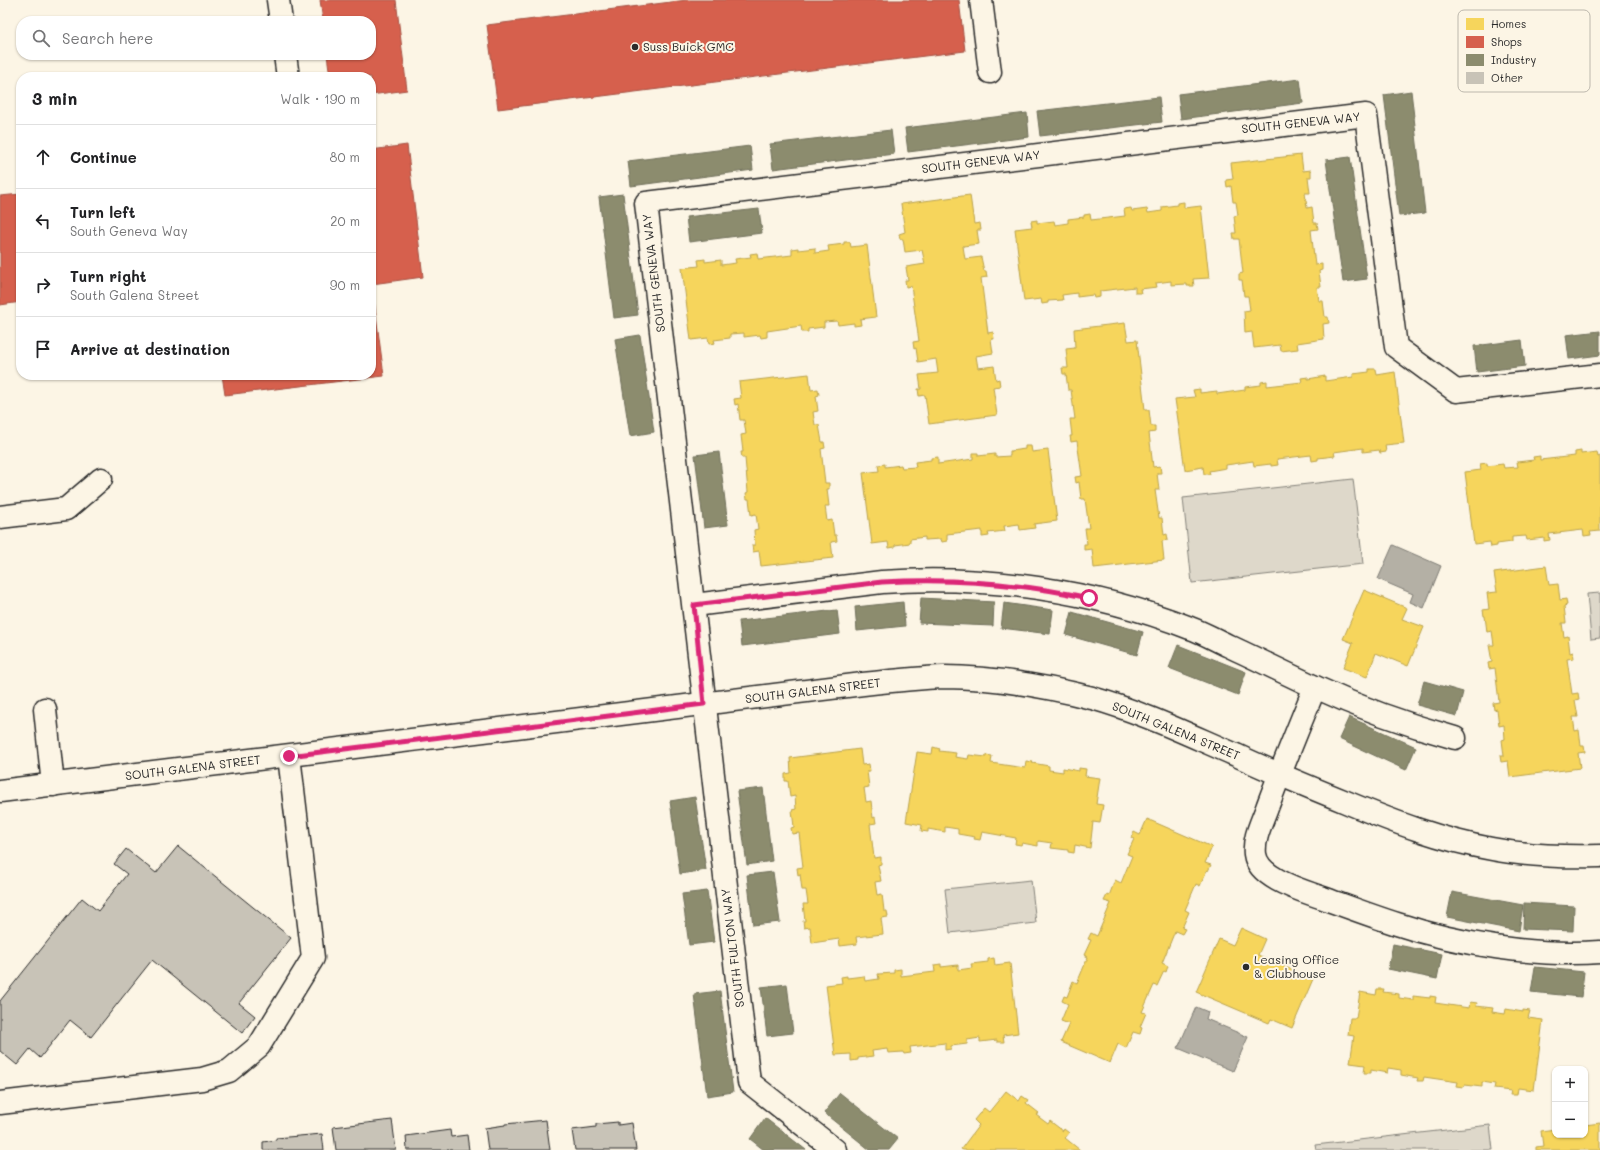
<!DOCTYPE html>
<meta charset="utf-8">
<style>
body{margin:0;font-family:Mali,sans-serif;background:#f2f2f2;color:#202124}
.controls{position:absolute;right:12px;bottom:12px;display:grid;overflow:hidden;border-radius:8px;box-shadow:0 1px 3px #0004}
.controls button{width:36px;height:36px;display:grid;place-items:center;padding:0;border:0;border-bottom:1px solid #e0e0e0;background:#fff;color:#202124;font:20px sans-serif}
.stop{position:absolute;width:12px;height:12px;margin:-9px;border:3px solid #db2777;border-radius:50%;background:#fff}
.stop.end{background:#db2777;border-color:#fff;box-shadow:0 1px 4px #0008}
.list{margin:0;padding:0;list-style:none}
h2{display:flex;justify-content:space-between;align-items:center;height:52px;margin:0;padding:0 16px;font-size:17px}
h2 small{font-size:13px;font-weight:400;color:#757577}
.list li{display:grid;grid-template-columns:26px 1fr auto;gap:12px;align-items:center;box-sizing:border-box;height:64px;padding:0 16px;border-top:1px solid #e0e0e0}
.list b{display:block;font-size:15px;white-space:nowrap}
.list p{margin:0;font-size:13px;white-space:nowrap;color:#757577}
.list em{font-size:13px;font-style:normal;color:#757577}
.icon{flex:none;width:22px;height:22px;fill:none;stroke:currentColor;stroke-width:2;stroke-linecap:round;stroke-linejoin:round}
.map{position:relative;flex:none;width:1600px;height:1150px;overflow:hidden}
.search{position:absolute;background:#fff;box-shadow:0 1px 3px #0004;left:16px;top:16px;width:360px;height:44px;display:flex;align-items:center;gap:10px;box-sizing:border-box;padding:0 14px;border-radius:16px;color:#757577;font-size:15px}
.panel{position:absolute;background:#fff;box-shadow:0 1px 3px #0004;left:16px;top:72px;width:360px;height:308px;border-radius:16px}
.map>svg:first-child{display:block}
</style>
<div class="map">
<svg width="1600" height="1150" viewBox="0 0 1600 1150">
<rect width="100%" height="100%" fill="#fcf5e5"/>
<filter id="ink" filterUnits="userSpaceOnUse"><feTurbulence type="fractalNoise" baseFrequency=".025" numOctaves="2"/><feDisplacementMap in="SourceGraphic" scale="8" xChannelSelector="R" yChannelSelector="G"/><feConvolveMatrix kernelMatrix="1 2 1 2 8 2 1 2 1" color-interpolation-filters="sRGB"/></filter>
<g filter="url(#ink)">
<g fill="#ded8ca" stroke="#84827a">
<path d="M 1353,479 L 1363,564 L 1192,583 L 1183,498 Z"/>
<path d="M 1600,593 L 1600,638 L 1591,639 L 1587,594 Z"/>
<path d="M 1031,880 L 1036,923 L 950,933 L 945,889 Z"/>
<path d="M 1490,1125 L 1493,1150 L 1316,1150 L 1315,1145 Z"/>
</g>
<g fill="#b4b0a5" stroke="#7d7b74">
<path d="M 1393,545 L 1441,566 L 1424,608 L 1410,602 L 1413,594 L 1378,579 Z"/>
<path d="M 1196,1007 L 1208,1012 L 1206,1019 L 1248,1037 L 1233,1071 L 1178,1048 Z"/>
</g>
<g fill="#f6d55c" stroke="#b9a24d">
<path d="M 1301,155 L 1303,171 L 1311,170 L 1311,177 L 1308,177 L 1310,193 L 1305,193 L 1307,208 L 1312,207 L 1314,223 L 1317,223 L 1318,229 L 1311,230 L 1315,265 L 1322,264 L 1322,270 L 1319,271 L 1321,287 L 1317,287 L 1319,301 L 1323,301 L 1325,317 L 1328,317 L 1329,323 L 1323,324 L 1324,339 L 1297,343 L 1298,349 L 1281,351 L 1280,345 L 1254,348 L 1252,332 L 1245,333 L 1244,311 L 1250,310 L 1248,296 L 1244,296 L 1242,280 L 1239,280 L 1239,274 L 1243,273 L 1239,239 L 1234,239 L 1233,233 L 1236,233 L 1234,216 L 1238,215 L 1236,202 L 1233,202 L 1231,186 L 1227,187 L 1226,180 L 1233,179 L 1231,163 Z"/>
<path d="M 970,195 L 974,224 L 980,223 L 981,230 L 977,230 L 979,244 L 963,246 L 965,259 L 981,257 L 984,271 L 986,271 L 987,277 L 981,278 L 988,333 L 993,332 L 994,339 L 991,339 L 993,353 L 976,356 L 978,368 L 994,366 L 996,380 L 999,379 L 1000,386 L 993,387 L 997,415 L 929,424 L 925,395 L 919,396 L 918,389 L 921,389 L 919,375 L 938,373 L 936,359 L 918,362 L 916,348 L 914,349 L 913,342 L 919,341 L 911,286 L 906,287 L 905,280 L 908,280 L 906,267 L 925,264 L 922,250 L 905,252 L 903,239 L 900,239 L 899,234 L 905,232 L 901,204 Z"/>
<path d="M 1184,202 L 1184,208 L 1201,206 L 1209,278 L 1193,279 L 1194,286 L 1187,286 L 1187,284 L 1171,285 L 1171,281 L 1156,283 L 1157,287 L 1140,289 L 1141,293 L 1135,293 L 1135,287 L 1100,291 L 1100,297 L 1094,298 L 1093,295 L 1077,297 L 1077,293 L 1062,295 L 1063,300 L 1048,301 L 1048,303 L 1042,304 L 1041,299 L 1024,301 L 1015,229 L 1032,227 L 1031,221 L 1037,220 L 1037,223 L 1054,221 L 1055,225 L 1068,223 L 1068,219 L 1084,217 L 1084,215 L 1090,214 L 1091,220 L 1125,216 L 1124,209 L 1131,208 L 1132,211 L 1147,209 L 1148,213 L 1162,211 L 1162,207 L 1177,205 L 1177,203 Z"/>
<path d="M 844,242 L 850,242 L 851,247 L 867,245 L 876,317 L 860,319 L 861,325 L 854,326 L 854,323 L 838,325 L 837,321 L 824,322 L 824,327 L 808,329 L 808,332 L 802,332 L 801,326 L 767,331 L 767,337 L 761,338 L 760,335 L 744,337 L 744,333 L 730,334 L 730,338 L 714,340 L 715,343 L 709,344 L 708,338 L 691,340 L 682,268 L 699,266 L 698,260 L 705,259 L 705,262 L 721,260 L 721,265 L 736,263 L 735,259 L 751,257 L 750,254 L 757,253 L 758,259 L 792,255 L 792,249 L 798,248 L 798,250 L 815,248 L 815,253 L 829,251 L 828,246 L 844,244 Z"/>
<path d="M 1125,323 L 1128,341 L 1137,340 L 1145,410 L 1149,410 L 1151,426 L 1155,426 L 1155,432 L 1149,433 L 1153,467 L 1160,466 L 1161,473 L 1157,473 L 1159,490 L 1155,490 L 1159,518 L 1162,518 L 1164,535 L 1167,534 L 1168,540 L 1162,541 L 1164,560 L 1094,568 L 1092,549 L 1084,550 L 1084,544 L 1087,544 L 1085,528 L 1089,528 L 1085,499 L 1081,499 L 1079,482 L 1076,483 L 1075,477 L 1082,476 L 1077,441 L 1071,442 L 1070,436 L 1072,436 L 1070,419 L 1075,419 L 1071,390 L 1068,390 L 1066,374 L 1063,374 L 1062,368 L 1068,368 L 1066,349 L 1075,348 L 1074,329 Z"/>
<path d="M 1369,369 L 1376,369 L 1377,375 L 1395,372 L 1404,443 L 1385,445 L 1386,452 L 1380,453 L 1379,450 L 1363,452 L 1363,448 L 1334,452 L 1335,456 L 1318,458 L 1318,460 L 1312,461 L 1311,455 L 1277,459 L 1278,465 L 1271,466 L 1271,464 L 1254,466 L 1253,461 L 1226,465 L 1226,468 L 1209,471 L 1210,474 L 1204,474 L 1203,467 L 1185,470 L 1175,399 L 1195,397 L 1193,390 L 1200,389 L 1200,393 L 1217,391 L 1217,394 L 1245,390 L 1245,387 L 1261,385 L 1261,382 L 1267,381 L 1267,386 L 1302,382 L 1301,378 L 1308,377 L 1308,379 L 1325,376 L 1325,381 L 1353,377 L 1353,374 L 1369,372 Z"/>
<path d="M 809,374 L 811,390 L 818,389 L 819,395 L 816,396 L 818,411 L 813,412 L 815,425 L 819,425 L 822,442 L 824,442 L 825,448 L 821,449 L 825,483 L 829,483 L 829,489 L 827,489 L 829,506 L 825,506 L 827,521 L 832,520 L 834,535 L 836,535 L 837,541 L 831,542 L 833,558 L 761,566 L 759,551 L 753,552 L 752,545 L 755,545 L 754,530 L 758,529 L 756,514 L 751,515 L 749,499 L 747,499 L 746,493 L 748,492 L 745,458 L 742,458 L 741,452 L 743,452 L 741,435 L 746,434 L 744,420 L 740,420 L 738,404 L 735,405 L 734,399 L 741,398 L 739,382 Z"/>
<path d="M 1025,446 L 1031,446 L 1032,452 L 1048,450 L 1057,521 L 1034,524 L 1035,528 L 1020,530 L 1019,524 L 1004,526 L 1005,531 L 988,533 L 989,536 L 982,537 L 982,530 L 947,534 L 947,541 L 942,542 L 941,539 L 925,540 L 925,537 L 910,539 L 910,543 L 895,545 L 895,547 L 889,548 L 888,542 L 872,544 L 863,473 L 879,471 L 878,465 L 885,464 L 885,467 L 901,465 L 902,468 L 916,467 L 915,462 L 931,460 L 931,458 L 938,457 L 938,464 L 973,459 L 973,453 L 978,453 L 978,456 L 995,454 L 995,457 L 1010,456 L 1010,451 L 1025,449 Z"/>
<path d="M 1581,451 L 1581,454 L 1597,452 L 1598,457 L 1600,456 L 1600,531 L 1590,532 L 1591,535 L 1584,536 L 1583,530 L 1549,534 L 1550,540 L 1544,541 L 1544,538 L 1527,540 L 1526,536 L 1512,537 L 1512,542 L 1497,544 L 1497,546 L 1491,547 L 1490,542 L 1474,544 L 1465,472 L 1481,470 L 1480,464 L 1487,463 L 1487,466 L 1503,464 L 1504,468 L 1518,467 L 1517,462 L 1534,460 L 1533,457 L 1540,456 L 1540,460 L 1575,456 L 1575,452 Z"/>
<path d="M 1546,566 L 1549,585 L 1558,584 L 1560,600 L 1566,599 L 1567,605 L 1564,606 L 1566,623 L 1562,623 L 1564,637 L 1568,636 L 1570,653 L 1573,652 L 1574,658 L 1567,659 L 1572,694 L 1578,693 L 1579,699 L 1575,700 L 1578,717 L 1573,717 L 1575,731 L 1579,730 L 1581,746 L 1584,746 L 1585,752 L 1578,753 L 1580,768 L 1510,777 L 1508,761 L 1501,762 L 1500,756 L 1504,756 L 1502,740 L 1505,739 L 1504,725 L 1499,726 L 1497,709 L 1494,710 L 1493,703 L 1499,702 L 1495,668 L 1489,669 L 1488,663 L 1492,662 L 1489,645 L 1494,645 L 1492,631 L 1487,632 L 1485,616 L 1484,616 L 1483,610 L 1489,609 L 1487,593 L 1497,592 L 1494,573 Z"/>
<path d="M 1364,590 L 1407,608 L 1402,619 L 1424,627 L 1408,666 L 1376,653 L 1367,677 L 1343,668 L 1353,643 L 1343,639 Z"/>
<path d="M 933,747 L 940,749 L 939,751 L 956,753 L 955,757 L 968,759 L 969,755 L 986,757 L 986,755 L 992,756 L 991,763 L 1025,768 L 1026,761 L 1033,762 L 1032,763 L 1049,766 L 1049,770 L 1063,772 L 1063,768 L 1079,771 L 1079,768 L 1086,769 L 1085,776 L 1100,778 L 1096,804 L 1103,805 L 1100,823 L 1093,822 L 1090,848 L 1075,845 L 1074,853 L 1068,852 L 1068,850 L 1051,848 L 1052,843 L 1038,841 L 1038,846 L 1022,843 L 1021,845 L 1015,844 L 1016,838 L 982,832 L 980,840 L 974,839 L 975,837 L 958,834 L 958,829 L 945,827 L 945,832 L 928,829 L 928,832 L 921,831 L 922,825 L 906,822 L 917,752 L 932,754 Z"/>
<path d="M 860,749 L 862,765 L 869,764 L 870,771 L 867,771 L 869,787 L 864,788 L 866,802 L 871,801 L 873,818 L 875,817 L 876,823 L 870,824 L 874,858 L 881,857 L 881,864 L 878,865 L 881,881 L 875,882 L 877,895 L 882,894 L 884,911 L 887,911 L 888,917 L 881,918 L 883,934 L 856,937 L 857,944 L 840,946 L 839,939 L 812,943 L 810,927 L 804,928 L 803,921 L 805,921 L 803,904 L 808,904 L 806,890 L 802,890 L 800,874 L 798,875 L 797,868 L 803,867 L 799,833 L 792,834 L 791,828 L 794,827 L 792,810 L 796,809 L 795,796 L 790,797 L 788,781 L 785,781 L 785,774 L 791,773 L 790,758 Z"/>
<path d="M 1147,819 L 1212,847 L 1205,863 L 1211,865 L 1208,871 L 1207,870 L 1200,886 L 1196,884 L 1185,910 L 1189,912 L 1182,928 L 1185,929 L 1182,934 L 1175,931 L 1162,963 L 1168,966 L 1166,972 L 1164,971 L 1157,986 L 1154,985 L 1142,1012 L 1146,1013 L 1140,1027 L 1142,1028 L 1140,1034 L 1133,1032 L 1126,1048 L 1118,1044 L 1110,1063 L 1061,1042 L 1069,1024 L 1061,1021 L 1068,1004 L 1062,1001 L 1064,996 L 1067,997 L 1073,981 L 1077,983 L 1088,957 L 1084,955 L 1091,940 L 1088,939 L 1091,933 L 1097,936 L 1111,903 L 1104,901 L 1107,895 L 1109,896 L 1115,880 L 1121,883 L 1132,856 L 1127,854 L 1134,839 L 1131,838 L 1134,832 L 1140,835 Z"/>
<path d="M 1241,928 L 1265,939 L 1258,955 L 1313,979 L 1292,1028 L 1271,1019 L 1269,1023 L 1196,992 L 1219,939 L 1233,945 Z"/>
<path d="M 994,958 L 995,965 L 1010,963 L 1018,1033 L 1003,1035 L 1004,1042 L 997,1042 L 997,1040 L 980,1042 L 980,1038 L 967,1040 L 967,1044 L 951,1046 L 951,1049 L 945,1050 L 945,1043 L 910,1047 L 911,1053 L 904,1054 L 903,1052 L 888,1053 L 887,1049 L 872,1051 L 873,1056 L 858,1058 L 858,1060 L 851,1061 L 851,1054 L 835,1055 L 826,985 L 842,983 L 841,977 L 847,976 L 847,978 L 864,976 L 865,981 L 879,979 L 878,974 L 894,973 L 894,970 L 901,969 L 901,976 L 935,972 L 934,965 L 941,964 L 941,967 L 958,965 L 958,970 L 972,968 L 971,964 L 988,962 L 988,959 Z"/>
<path d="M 1377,989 L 1384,989 L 1383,992 L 1399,994 L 1399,998 L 1413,1000 L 1413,996 L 1430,998 L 1430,996 L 1436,997 L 1435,1003 L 1469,1008 L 1470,1002 L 1477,1003 L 1476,1006 L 1493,1008 L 1492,1012 L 1505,1014 L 1506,1009 L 1523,1012 L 1523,1010 L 1530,1011 L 1528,1018 L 1543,1020 L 1534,1090 L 1518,1088 L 1517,1095 L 1510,1095 L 1511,1091 L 1494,1089 L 1495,1084 L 1482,1082 L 1482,1087 L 1465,1085 L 1464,1087 L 1457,1086 L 1458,1082 L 1424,1077 L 1423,1081 L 1417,1081 L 1418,1078 L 1401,1075 L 1401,1070 L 1388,1068 L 1387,1073 L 1371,1070 L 1371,1073 L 1364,1073 L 1365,1065 L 1350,1063 L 1354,1036 L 1348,1035 L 1350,1018 L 1356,1018 L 1360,992 L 1376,995 Z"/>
<path d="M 1006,1091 L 1019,1101 L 1022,1096 L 1028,1100 L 1026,1103 L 1039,1113 L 1036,1115 L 1048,1124 L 1050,1121 L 1063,1131 L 1064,1129 L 1069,1133 L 1065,1138 L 1080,1150 L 963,1150 L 961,1149 L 979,1125 L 974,1120 L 984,1108 L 989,1112 Z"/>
<path d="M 1600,1123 L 1600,1150 L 1536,1150 L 1536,1147 L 1543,1146 L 1541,1131 L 1555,1129 L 1555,1135 L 1585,1135 L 1585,1125 Z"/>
</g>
<g fill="#d6604d" stroke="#a35043">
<path d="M 320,0 L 396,0 L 407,90 L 371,95 L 371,77 L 330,77 L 327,55 L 371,55 L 371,21 L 323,21 Z"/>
<path d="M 687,0 L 959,0 L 965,51 L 498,109 L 487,25 Z"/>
<path d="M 407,145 L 423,277 L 372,284 L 371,150 Z"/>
<path d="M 21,194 L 21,302 L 0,305 L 0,196 Z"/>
<path d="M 371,277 L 384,376 L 225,395 L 222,375 L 371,375 Z"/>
</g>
<g fill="#8c8c6e" stroke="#6f6f5a">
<path d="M 1300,79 L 1303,103 L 1181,119 L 1178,94 Z"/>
<path d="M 1411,91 L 1425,213 L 1399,216 L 1384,95 Z"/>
<path d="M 1159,97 L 1162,122 L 1040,136 L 1037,111 Z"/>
<path d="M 1027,113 L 1029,137 L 908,152 L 905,128 Z"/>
<path d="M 891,130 L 894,154 L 773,169 L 770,144 Z"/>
<path d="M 750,146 L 753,170 L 631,186 L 628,161 Z"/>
<path d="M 1350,157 L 1367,279 L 1343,282 L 1326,160 Z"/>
<path d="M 623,194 L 638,315 L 614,318 L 599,197 Z"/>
<path d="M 759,209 L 762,233 L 689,242 L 686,217 Z"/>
<path d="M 1600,331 L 1600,355 L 1569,359 L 1566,335 Z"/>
<path d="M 640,335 L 654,432 L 630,436 L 615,339 Z"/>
<path d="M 1522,340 L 1525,366 L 1477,372 L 1474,346 Z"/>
<path d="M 719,452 L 728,525 L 704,528 L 695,455 Z"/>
<path d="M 921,598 L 994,602 L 993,626 L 919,623 Z"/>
<path d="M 903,602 L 905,626 L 857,631 L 855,607 Z"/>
<path d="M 1004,603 L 1053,610 L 1050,634 L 1001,628 Z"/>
<path d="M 837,610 L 840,634 L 742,646 L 739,621 Z"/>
<path d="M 1072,612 L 1143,632 L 1137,655 L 1066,635 Z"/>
<path d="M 1178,645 L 1246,672 L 1238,695 L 1169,668 Z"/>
<path d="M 1424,681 L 1463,692 L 1457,716 L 1417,705 Z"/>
<path d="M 1349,717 L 1416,747 L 1406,770 L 1339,739 Z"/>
<path d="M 763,788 L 772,861 L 747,865 L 737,791 Z"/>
<path d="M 695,797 L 706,870 L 680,874 L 670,801 Z"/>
<path d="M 773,872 L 780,922 L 753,925 L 747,875 Z"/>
<path d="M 707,891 L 714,942 L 689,945 L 682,894 Z"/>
<path d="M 1452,892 L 1523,905 L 1519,931 L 1447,917 Z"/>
<path d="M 1524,903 L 1574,906 L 1573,931 L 1523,929 Z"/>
<path d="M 1393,944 L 1442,954 L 1437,979 L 1388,969 Z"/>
<path d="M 1535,967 L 1584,972 L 1581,997 L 1531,992 Z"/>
<path d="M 787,984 L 793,1033 L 767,1036 L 761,987 Z"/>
<path d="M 720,991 L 733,1092 L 707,1096 L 694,994 Z"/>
<path d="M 840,1093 L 898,1139 L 889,1150 L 870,1150 L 824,1113 Z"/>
<path d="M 765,1118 L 806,1150 L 764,1150 L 750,1139 Z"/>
</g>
<g fill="#c8c3b7" stroke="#2b2b2b">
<path d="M 178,846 L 291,938 L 239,1003 L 255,1016 L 242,1033 L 152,960 L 91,1037 L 70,1020 L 40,1058 L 30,1049 L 17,1065 L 0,1051 L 0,1001 L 82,898 L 98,911 L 127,874 L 114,864 L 126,849 L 156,873 Z"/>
<path d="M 392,1120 L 396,1150 L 336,1150 L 333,1127 Z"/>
<path d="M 546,1120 L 550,1150 L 488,1150 L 485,1128 L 505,1125 L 505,1124 Z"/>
<path d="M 618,1122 L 618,1125 L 632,1123 L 636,1150 L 575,1150 L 572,1130 L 596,1127 L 596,1124 Z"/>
<path d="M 450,1130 L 451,1137 L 467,1135 L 469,1150 L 407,1150 L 406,1136 Z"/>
<path d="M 322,1134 L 324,1150 L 263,1150 L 263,1142 L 276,1140 L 276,1138 Z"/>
</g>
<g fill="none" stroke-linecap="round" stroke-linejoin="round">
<defs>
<g id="minor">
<path d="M 278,0 L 281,21"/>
<path d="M 981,0 L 990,72"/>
<path d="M 285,55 L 288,77"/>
<path d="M 0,517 L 66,509 L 101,479"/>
<path d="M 694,605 L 882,582 C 986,575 1093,590 1190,628 C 1204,633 1216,640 1229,646 C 1257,659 1285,673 1313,686 C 1358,707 1408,725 1455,738"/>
<path d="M 1315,687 C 1299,726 1283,765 1268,805 C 1263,820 1253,838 1255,854 C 1258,879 1304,891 1323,898 C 1348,907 1372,916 1397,924 C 1457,944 1537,957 1600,952"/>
<path d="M 45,709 L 53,785"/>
<path d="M 0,791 L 863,684 C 890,681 917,678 944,677 C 994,677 1044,686 1092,698 C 1142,712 1189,735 1236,755 C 1272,772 1309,787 1346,802 C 1394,822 1441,840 1492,849 C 1528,856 1564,857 1600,856"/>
<path d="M 0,1103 L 202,1079 L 229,1071 L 259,1046 L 313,958 L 289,756"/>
<path d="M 835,1150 L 749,1082 L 646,203 L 1366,115 L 1396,347 L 1456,391 L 1600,375"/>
</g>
</defs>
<use href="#minor" stroke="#2b2b2b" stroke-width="25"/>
<use href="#minor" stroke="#fcf5e5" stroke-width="22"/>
</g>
</g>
<g fill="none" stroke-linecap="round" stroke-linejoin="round" filter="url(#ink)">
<path stroke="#db2777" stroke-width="5" d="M 289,756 L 704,704 L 694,605 L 882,582 C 952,578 1020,583 1089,598"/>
</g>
<g fill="#2b2b2b" stroke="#fcf5e5" stroke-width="1.5">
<circle cx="635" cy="47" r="4"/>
<circle cx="1246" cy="967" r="4"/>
</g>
<g text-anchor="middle" stroke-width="4" stroke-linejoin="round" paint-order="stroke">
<g font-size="12" fill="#2b2b2b" stroke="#fcf5e5" text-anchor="start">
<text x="643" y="51">Suss Buick GMC</text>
<text x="1254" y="964">Leasing Office<tspan x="1254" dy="14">&amp; Clubhouse</tspan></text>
</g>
<g font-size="12" fill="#2b2b2b" stroke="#fcf5e5">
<text transform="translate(1301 123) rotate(-6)" y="4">SOUTH GENEVA WAY</text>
<text transform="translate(981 162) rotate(-7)" y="4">SOUTH GENEVA WAY</text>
<text transform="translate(654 273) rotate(-97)" y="4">SOUTH GENEVA WAY</text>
<text transform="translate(813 691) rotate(-7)" y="4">SOUTH GALENA STREET</text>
<text transform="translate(1176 731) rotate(22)" y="4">SOUTH GALENA STREET</text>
<text transform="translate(193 768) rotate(-7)" y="4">SOUTH GALENA STREET</text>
<text transform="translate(733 948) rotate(-97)" y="4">SOUTH FULTON WAY</text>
</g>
</g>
<rect x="1458" y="10" width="132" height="82" rx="6" fill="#fcf5e5" stroke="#bdb8ad" stroke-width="1"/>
<rect x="1466" y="18" width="18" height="12" fill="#f6d55c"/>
<rect x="1466" y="36" width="18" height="12" fill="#d6604d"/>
<rect x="1466" y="54" width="18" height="12" fill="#8c8c6e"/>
<rect x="1466" y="72" width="18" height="12" fill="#c8c3b7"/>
<g font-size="11" fill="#2b2b2b">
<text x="1491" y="28">Homes</text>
<text x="1491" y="46">Shops</text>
<text x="1491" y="64">Industry</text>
<text x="1491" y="82">Other</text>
</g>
</svg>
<div class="controls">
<button>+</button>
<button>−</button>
</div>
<div class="stop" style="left:1089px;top:598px"></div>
<div class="stop end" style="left:289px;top:756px"></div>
<div class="search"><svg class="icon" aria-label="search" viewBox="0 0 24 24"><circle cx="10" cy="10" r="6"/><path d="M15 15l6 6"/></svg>Search here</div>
<section class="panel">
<h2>3 min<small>Walk · 190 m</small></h2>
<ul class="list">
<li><svg class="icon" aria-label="ahead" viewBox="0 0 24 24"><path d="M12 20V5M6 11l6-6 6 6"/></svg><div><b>Continue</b></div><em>80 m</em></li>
<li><svg class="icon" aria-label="left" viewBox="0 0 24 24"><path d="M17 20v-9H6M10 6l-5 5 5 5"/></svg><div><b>Turn left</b><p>South Geneva Way</p></div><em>20 m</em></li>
<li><svg class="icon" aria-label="right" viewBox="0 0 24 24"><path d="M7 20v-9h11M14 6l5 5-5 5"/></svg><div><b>Turn right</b><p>South Galena Street</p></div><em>90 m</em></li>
<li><svg class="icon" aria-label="arrive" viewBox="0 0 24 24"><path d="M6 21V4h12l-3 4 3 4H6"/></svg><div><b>Arrive at destination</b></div></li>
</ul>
</section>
</div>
